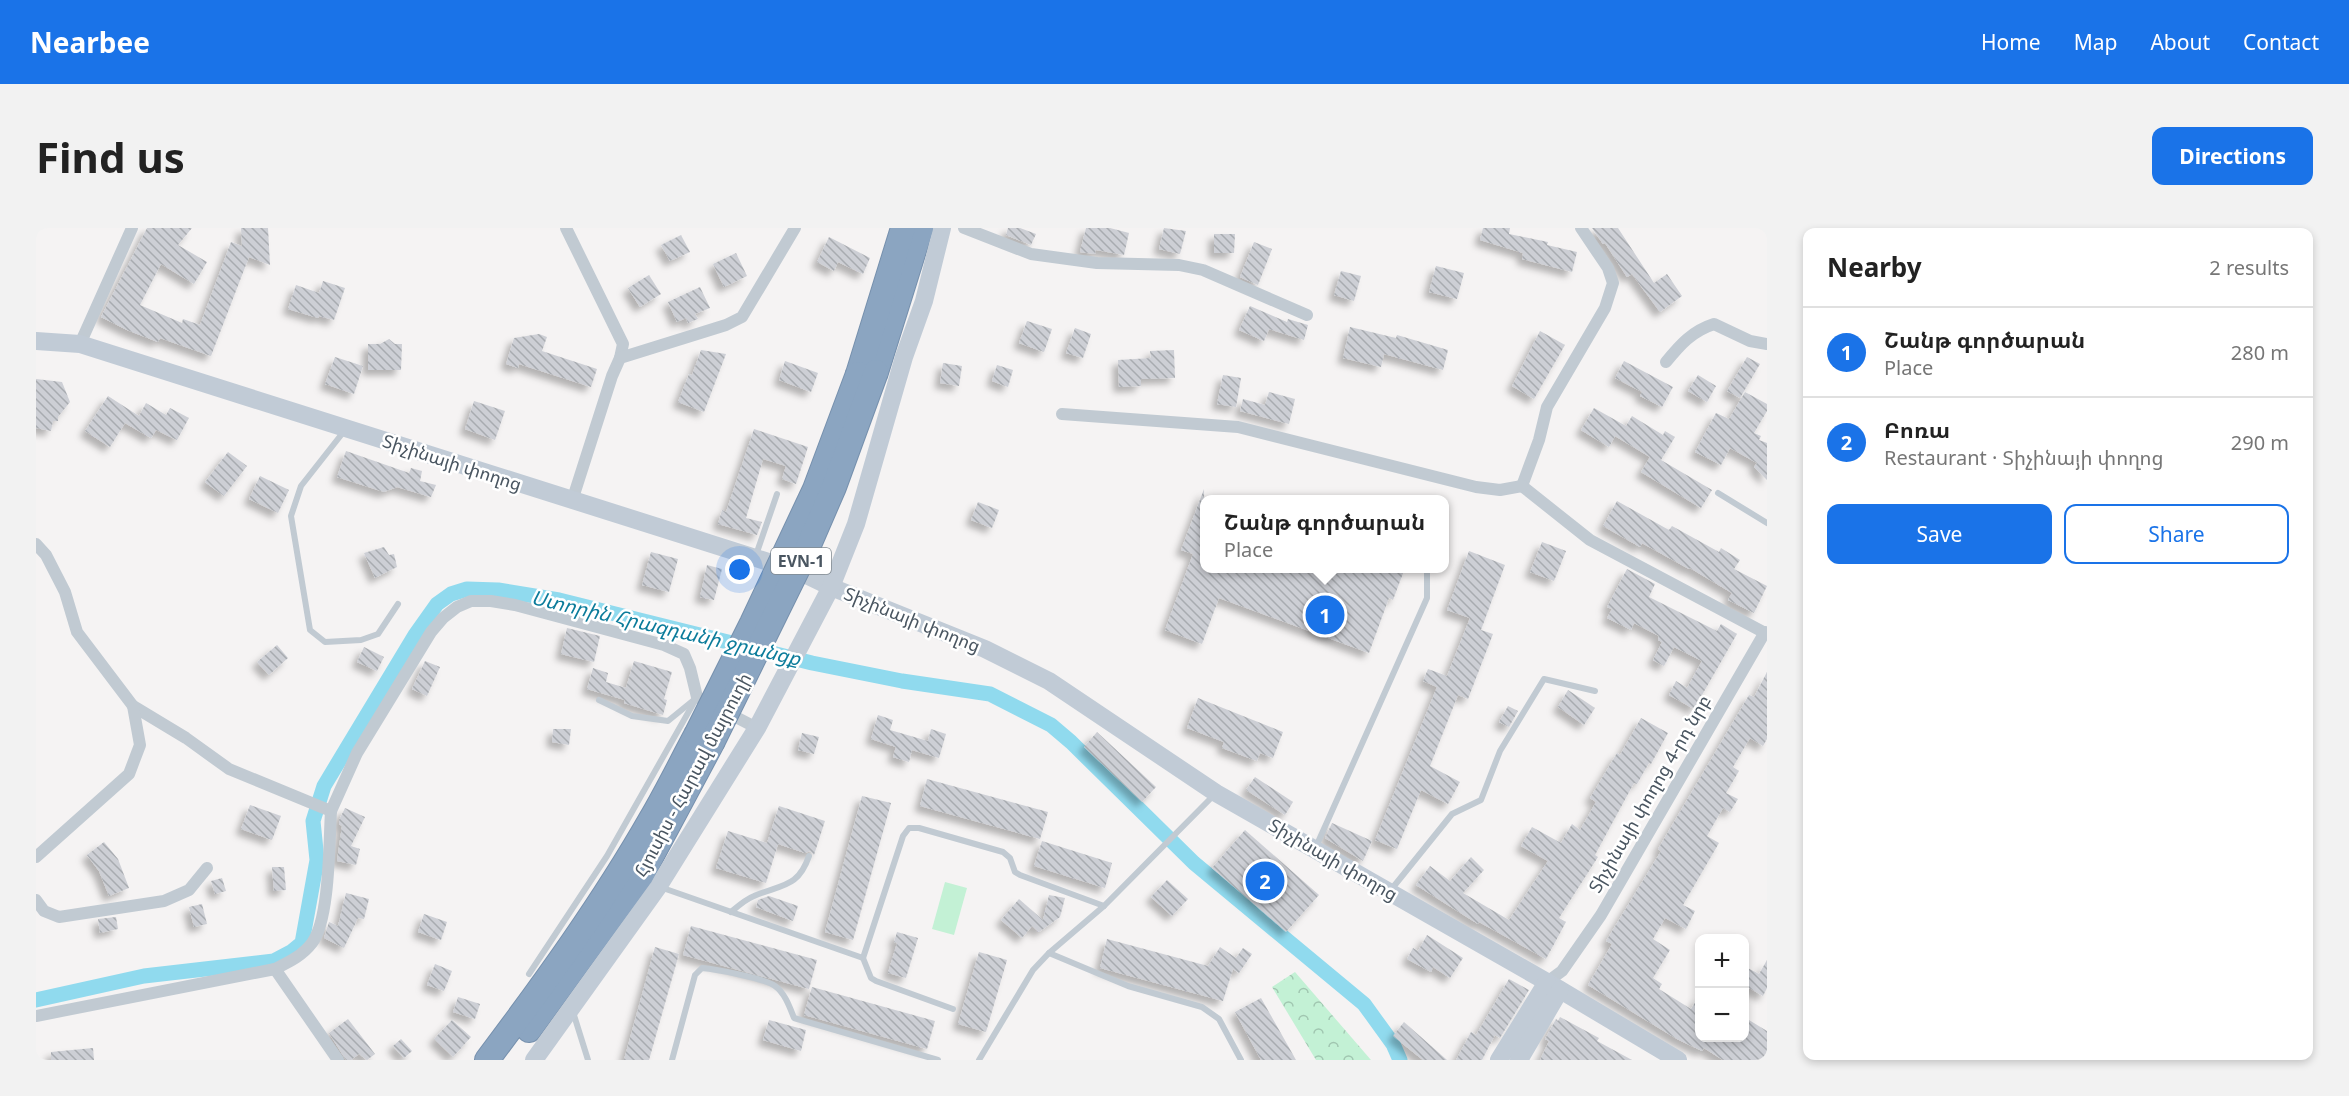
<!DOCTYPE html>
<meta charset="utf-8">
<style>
body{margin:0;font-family:"Noto Sans","Noto Sans Armenian",sans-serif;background:#f2f2f2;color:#222}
.controls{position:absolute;right:18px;bottom:18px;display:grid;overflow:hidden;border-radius:12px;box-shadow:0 3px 9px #0003}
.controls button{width:54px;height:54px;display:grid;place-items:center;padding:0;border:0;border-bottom:2px solid #e0e0e0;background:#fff;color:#222;font:30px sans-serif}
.you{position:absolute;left:704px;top:342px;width:21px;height:21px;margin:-15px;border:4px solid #fff;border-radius:50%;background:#1a73e8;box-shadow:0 0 0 9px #1a73e833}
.badge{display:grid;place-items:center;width:39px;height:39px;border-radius:50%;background:#1a73e8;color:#fff;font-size:20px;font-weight:700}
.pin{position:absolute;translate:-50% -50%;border:3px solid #fff;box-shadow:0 2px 6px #0006}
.popup{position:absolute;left:1164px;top:267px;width:249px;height:78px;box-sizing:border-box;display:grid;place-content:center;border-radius:12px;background:#fff;filter:drop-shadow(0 2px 4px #0005);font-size:20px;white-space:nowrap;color:#767676}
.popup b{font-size:22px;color:#222}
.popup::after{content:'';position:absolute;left:50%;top:100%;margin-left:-12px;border:12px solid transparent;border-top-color:#fff}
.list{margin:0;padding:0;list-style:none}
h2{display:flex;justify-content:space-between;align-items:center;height:78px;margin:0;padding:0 24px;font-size:26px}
h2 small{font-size:20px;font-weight:400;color:#767676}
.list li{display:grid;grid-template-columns:39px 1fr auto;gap:18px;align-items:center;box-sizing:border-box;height:90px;padding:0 24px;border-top:2px solid #e0e0e0}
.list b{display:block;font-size:22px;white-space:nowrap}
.list p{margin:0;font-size:20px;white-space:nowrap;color:#767676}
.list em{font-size:20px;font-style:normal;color:#767676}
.actions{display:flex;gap:12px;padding:18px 24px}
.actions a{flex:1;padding:14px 0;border:2px solid #1a73e8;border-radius:12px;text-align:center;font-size:21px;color:#1a73e8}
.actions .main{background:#1a73e8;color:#fff}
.map{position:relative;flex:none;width:1731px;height:832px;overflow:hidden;border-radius:12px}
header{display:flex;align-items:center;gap:36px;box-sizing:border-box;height:84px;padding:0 30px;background:#1a73e8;color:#fff}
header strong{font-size:28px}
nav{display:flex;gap:33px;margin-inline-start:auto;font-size:21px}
.intro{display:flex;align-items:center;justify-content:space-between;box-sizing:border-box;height:144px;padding:0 36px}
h1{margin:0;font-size:42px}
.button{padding:15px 27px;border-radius:12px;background:#1a73e8;color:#fff;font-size:21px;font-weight:700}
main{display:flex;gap:36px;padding:0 36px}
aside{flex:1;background:#fff;border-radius:12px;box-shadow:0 3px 9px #0003}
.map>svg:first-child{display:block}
</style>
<header>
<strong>Nearbee</strong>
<nav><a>Home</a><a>Map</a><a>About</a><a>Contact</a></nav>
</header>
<div class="intro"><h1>Find us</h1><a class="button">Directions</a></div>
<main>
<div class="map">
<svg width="1731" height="832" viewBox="0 0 1731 832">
<defs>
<pattern id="forest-crowns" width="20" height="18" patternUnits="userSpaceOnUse" patternTransform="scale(1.5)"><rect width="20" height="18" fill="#c3f1d5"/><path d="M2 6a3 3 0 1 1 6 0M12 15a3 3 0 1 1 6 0" fill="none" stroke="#a0c6b0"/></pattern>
<pattern id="building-back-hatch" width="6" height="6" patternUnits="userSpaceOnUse" patternTransform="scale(1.5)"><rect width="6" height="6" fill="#cdcfd5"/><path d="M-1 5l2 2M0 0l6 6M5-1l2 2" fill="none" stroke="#a8abb0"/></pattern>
<filter id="shadow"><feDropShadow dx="-5.5" dy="5.5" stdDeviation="3" flood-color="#0004"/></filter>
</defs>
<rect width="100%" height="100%" fill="#f5f3f3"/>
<path fill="#c3f1d5" d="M 909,654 L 931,660 L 918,707 L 896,701 Z"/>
<path fill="url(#forest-crowns)" d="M 1259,744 L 1335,832 L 1280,832 L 1236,759 Z"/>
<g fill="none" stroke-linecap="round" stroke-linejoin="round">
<path stroke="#90daee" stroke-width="15" d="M 0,772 L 108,748 L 238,733 L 255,724 L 266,715 L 281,632 L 277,593 L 288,558 L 379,407 L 401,376 L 415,366 L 431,361 L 462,362 L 523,372 L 776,435 L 866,453 L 954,466 L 1015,497 L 1035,514 L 1158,635 L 1328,776 L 1357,816 L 1364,832"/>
</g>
<g fill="url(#building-back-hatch)" filter="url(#shadow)">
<path d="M 111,0 L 156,0 L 142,17 L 171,34 L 158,56 L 125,36 L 104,77 L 146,95 L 147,91 L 164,97 L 195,14 L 206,18 L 205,0 L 232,0 L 234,37 L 213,29 L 175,128 L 124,110 L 122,114 L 91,102 L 65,89 Z"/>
<path d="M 972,0 L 984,0 L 1000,6 L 995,17 L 970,7 Z"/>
<path d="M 1050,0 L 1074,0 L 1093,5 L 1088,27 L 1060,22 L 1059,26 L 1044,24 Z"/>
<path d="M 1128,0 L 1150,3 L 1144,26 L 1123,21 Z"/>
<path d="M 1447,0 L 1474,0 L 1473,6 L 1512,14 L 1511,17 L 1541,24 L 1536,44 L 1486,31 L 1487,25 L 1444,12 Z"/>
<path d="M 1556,0 L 1582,0 L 1618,55 L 1631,46 L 1646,68 L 1624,84 L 1596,46 L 1591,49 L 1569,15 L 1567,16 Z"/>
<path d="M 1178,6 L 1199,6 L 1198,25 L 1178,25 Z"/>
<path d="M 645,7 L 654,24 L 634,33 L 625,17 Z"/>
<path d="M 793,9 L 834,30 L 827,46 L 802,34 L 798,43 L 781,34 Z"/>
<path d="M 1218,14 L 1236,21 L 1222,57 L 1204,49 Z"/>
<path d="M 700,25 L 711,48 L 688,59 L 677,36 Z"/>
<path d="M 1400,38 L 1428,45 L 1421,71 L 1393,64 Z"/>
<path d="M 1305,43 L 1325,48 L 1318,73 L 1298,67 Z"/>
<path d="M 613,47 L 625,66 L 604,79 L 592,60 Z"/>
<path d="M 287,53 L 309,60 L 298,92 L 283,88 L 282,90 L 252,81 L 260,57 L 283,65 Z"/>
<path d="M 664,59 L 674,80 L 659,86 L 662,91 L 652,95 L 650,90 L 641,94 L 632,74 Z"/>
<path d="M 1214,78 L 1251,94 L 1252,91 L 1272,97 L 1268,112 L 1233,101 L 1228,113 L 1203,102 Z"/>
<path d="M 991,93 L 1016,101 L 1008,124 L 983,115 Z"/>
<path d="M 1314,99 L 1360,110 L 1361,107 L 1412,122 L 1407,142 L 1348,126 L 1345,139 L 1307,130 Z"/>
<path d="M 1039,100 L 1055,106 L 1047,130 L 1030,125 Z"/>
<path d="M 1504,103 L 1529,117 L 1498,171 L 1476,158 Z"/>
<path d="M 503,106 L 511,109 L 506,123 L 561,141 L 555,159 L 483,136 L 482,140 L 470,136 L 478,110 Z"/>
<path d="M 353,111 L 359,116 L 366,116 L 365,142 L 332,142 L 332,116 L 344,116 Z"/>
<path d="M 665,122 L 690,126 L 668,184 L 642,174 L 653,146 L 656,147 Z"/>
<path d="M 1138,122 L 1139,150 L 1105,151 L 1105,158 L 1083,159 L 1082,132 L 1115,130 L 1114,123 Z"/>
<path d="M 299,129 L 327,138 L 318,166 L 289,156 Z"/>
<path d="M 1711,129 L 1724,136 L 1704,170 L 1691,163 Z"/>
<path d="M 749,133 L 782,145 L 775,164 L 743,152 Z"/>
<path d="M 1588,133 L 1637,159 L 1626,179 L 1604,168 L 1606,164 L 1579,150 Z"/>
<path d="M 907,135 L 926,138 L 923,158 L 904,155 Z"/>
<path d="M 961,137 L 977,142 L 972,159 L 956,153 Z"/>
<path d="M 1187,147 L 1205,150 L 1200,179 L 1181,176 Z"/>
<path d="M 1662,147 L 1680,158 L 1671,174 L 1652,163 Z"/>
<path d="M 0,151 L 26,154 L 34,174 L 22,189 L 22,193 L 17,193 L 15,203 L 0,200 Z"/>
<path d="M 1233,164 L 1259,171 L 1253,196 L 1204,183 L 1207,171 L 1229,177 Z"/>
<path d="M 1709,164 L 1731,176 L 1731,183 L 1718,205 L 1725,208 L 1723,212 L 1731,215 L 1731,252 L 1718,239 L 1721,235 L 1694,220 L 1685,237 L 1659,224 L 1680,185 L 1693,191 Z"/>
<path d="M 72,168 L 103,188 L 110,175 L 130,187 L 134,180 L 153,190 L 141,212 L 120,202 L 115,210 L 89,195 L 74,219 L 49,203 Z"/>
<path d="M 438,173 L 469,183 L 459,212 L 429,201 Z"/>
<path d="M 1558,180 L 1590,198 L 1596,188 L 1627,207 L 1629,203 L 1639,209 L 1625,232 L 1676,262 L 1665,280 L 1605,244 L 1614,229 L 1579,208 L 1573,219 L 1545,202 Z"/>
<path d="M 718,201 L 772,219 L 760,256 L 746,251 L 750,238 L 727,231 L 710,290 L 726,294 L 721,307 L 682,296 L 686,282 L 690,284 Z"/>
<path d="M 310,223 L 373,245 L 375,240 L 386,243 L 384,253 L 400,257 L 395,269 L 361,259 L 348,264 L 301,249 Z"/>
<path d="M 192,224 L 211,238 L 188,268 L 169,254 Z"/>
<path d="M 224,248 L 253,262 L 242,285 L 213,271 Z"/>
<path d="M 1168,261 L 1169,340 L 1369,340 L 1357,372 L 1353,370 L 1333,425 L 1183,370 L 1166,416 L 1129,402 L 1157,326 L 1145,322 Z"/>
<path d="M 1581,273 L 1633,302 L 1636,298 L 1683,324 L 1685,320 L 1704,332 L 1698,341 L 1731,358 L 1718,385 L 1692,372 L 1696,365 L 1654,340 L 1653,341 L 1606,315 L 1604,319 L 1567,298 Z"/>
<path d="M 942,274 L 963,282 L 956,300 L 935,292 Z"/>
<path d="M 1506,314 L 1530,323 L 1518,353 L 1494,344 Z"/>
<path d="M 348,319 L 353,327 L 358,326 L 361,339 L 339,350 L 328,325 Z"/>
<path d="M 1433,323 L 1469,337 L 1445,402 L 1457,406 L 1432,471 L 1422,467 L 1394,538 L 1424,554 L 1412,576 L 1385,562 L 1361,621 L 1339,612 L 1401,459 L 1387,453 L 1392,441 L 1411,448 L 1434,390 L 1411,382 Z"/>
<path d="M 615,324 L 642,331 L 633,364 L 606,357 Z"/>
<path d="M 671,337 L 686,341 L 678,372 L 664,369 Z"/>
<path d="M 1591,341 L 1619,356 L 1613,369 L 1681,403 L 1685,396 L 1701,406 L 1658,481 L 1633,467 L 1640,453 L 1651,460 L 1666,433 L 1638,419 L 1628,438 L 1617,432 L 1626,414 L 1622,412 L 1623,408 L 1598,395 L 1595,402 L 1571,390 L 1576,381 L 1571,379 Z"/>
<path d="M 531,400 L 564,408 L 558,434 L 525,426 Z"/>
<path d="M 241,417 L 252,430 L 233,447 L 221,434 Z"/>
<path d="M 328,419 L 348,429 L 341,443 L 321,434 Z"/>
<path d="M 389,433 L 404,439 L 391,468 L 376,461 Z"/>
<path d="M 598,433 L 636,444 L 628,471 L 631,472 L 627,487 L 588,475 L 589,472 L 551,461 L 557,440 L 572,445 L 570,454 L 590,460 Z"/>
<path d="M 1731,444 L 1731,511 L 1727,518 L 1714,510 L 1697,539 L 1703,543 L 1690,565 L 1702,571 L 1694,584 L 1687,580 L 1671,608 L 1683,615 L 1647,677 L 1659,683 L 1650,701 L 1629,690 L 1617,711 L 1634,722 L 1617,750 L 1626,756 L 1623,761 L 1655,781 L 1664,766 L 1664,810 L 1708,810 L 1708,789 L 1731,803 L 1731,832 L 1687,832 L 1668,820 L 1666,823 L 1641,811 L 1552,757 L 1576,716 L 1570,713 L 1625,623 L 1622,621 L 1713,467 L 1718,469 Z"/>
<path d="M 1532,462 L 1559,480 L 1548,497 L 1522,479 Z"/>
<path d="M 1162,470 L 1247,504 L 1237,530 L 1224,525 L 1221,533 L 1186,520 L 1188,514 L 1151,500 Z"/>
<path d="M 1472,478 L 1482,483 L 1473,499 L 1463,494 Z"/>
<path d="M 842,487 L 857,492 L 854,502 L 892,513 L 895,501 L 910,506 L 903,530 L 876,522 L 873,534 L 857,529 L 860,519 L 835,511 Z"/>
<path d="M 1605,490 L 1632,505 L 1615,536 L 1613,535 L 1601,556 L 1598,555 L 1559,627 L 1562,629 L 1523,690 L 1530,694 L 1510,731 L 1443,694 L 1442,696 L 1380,657 L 1394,638 L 1414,653 L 1435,629 L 1448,642 L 1427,665 L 1473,692 L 1512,633 L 1485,618 L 1496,599 L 1525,615 L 1536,596 L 1544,602 L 1560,574 L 1554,570 L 1581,525 L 1584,527 Z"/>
<path d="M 517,501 L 535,501 L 533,517 L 516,514 Z"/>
<path d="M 1061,504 L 1120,559 L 1106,574 L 1048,519 Z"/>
<path d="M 766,505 L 783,509 L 778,526 L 762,522 Z"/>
<path d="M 1219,549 L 1257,574 L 1249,587 L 1210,562 Z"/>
<path d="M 891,551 L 1012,584 L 1004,611 L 884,578 Z"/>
<path d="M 826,568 L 855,575 L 817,712 L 789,704 Z"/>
<path d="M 214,577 L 245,588 L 236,612 L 205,601 Z"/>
<path d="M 743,578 L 789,593 L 778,627 L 774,623 L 769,625 L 742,616 L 730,655 L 680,640 L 692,603 L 731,615 Z"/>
<path d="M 309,580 L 329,589 L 315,618 L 324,621 L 320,637 L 301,633 L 306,598 L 303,596 L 303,592 Z"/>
<path d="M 1296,595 L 1336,613 L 1327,633 L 1289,610 Z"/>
<path d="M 1209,602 L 1283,667 L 1250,704 L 1176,640 Z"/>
<path d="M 1006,613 L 1076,635 L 1069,660 L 998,638 Z"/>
<path d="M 68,614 L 82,631 L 93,660 L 73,668 L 63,643 L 51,627 Z"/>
<path d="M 236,639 L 248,639 L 250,662 L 238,663 Z"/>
<path d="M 186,650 L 190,663 L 179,666 L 175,653 Z"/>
<path d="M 1131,652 L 1152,671 L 1136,688 L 1115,669 Z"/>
<path d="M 310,665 L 333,671 L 328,691 L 322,690 L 308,720 L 288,710 L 293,694 L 302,698 Z"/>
<path d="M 1013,667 L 1029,670 L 1024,689 L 1003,704 L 996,698 L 986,710 L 965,692 L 983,671 L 1007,692 Z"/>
<path d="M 733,668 L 762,678 L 757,693 L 720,679 L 722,672 Z"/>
<path d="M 166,676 L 171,696 L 158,699 L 153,679 Z"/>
<path d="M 388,686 L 411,694 L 405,712 L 382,704 Z"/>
<path d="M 80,689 L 82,701 L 64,705 L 62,691 Z"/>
<path d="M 655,698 L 781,732 L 773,761 L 647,727 Z"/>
<path d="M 861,704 L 882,710 L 870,750 L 852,745 L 861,715 L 858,714 Z"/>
<path d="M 1391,707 L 1427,730 L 1414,750 L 1397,739 L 1395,744 L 1371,731 L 1377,720 L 1382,723 Z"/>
<path d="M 1071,711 L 1172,738 L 1184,719 L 1200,730 L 1207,720 L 1216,726 L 1203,745 L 1197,741 L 1187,773 L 1064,740 Z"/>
<path d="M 619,719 L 643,726 L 613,832 L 588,832 Z"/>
<path d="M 943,724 L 971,732 L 950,804 L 922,796 Z"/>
<path d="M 1731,732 L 1731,760 L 1727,768 L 1708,757 L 1708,738 L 1723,746 Z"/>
<path d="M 399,736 L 416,743 L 408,763 L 391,757 Z"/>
<path d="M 1473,751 L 1493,762 L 1464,810 L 1459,807 L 1446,832 L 1420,832 L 1435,804 L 1440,807 Z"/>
<path d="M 776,759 L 899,793 L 891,821 L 768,787 Z"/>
<path d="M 422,769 L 444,776 L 439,791 L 417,784 Z"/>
<path d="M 1225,770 L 1260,832 L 1225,832 L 1199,784 Z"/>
<path d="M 1524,789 L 1563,810 L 1561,813 L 1596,832 L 1504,832 L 1513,813 L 1509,811 L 1520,791 L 1522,793 Z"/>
<path d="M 312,791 L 339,826 L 331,832 L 323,826 L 315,832 L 310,832 L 293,805 Z"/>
<path d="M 416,792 L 435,809 L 417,829 L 398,811 Z"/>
<path d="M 733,792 L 770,802 L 765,823 L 727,812 Z"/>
<path d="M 1368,794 L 1411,832 L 1387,832 L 1357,808 Z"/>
<path d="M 365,811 L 376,823 L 368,830 L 357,818 Z"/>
<path d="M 57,820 L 58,832 L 15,832 L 15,824 Z"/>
</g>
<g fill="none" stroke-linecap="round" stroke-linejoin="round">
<defs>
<g id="highway">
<path d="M 840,144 L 885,0"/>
<path d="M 822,146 L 867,0"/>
<path d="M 493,802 L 605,648 L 676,515"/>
<path d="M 451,832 C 509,755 567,675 615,591 C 631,564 645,535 660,507"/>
</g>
</defs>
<use href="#highway" stroke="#7690ad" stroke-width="26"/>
<g stroke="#c1cad2" stroke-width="6">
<path d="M 309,202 L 265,258 L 255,288 L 274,402 L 289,414 L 325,412 L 342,406 L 362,376"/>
<path d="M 1682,265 L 1731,295"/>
<path d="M 720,327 L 741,266"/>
<path d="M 563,472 L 596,488 L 632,493 L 659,471"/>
<path d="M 1279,621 L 1391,370 L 1391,340"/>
<path d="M 624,659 L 827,730 L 867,608 L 873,600 L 883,600 L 967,624 L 974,630 L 979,644 L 984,647 L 1068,678"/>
<path d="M 1354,663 L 1416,586 L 1445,572 L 1464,523 L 1508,451 L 1559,463"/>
<path d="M 695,684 C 702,678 710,671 718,668 C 746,656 762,660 773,628"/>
<path d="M 1013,725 L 1092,758 L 1166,779 L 1183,791 L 1205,832"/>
<path d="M 827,730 L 835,750 L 840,753 L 917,781"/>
<path d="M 493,746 L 571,628 L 661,469"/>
<path d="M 537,784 L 552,832"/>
<path d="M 636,832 L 659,747 L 666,740 C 679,741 731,751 739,758 C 749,765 754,780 758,790 L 902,832"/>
<path d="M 943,832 L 997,742 L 1013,725 L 1068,678 L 1179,566"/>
</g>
<g stroke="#c1cad2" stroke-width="12">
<path d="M 530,0 L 587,116 L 584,130"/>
<path d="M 928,0 L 995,26 L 1061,35 L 1143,37 L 1167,42 L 1271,87"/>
<path d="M 1545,0 L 1572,40 L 1577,55 L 1569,80 L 1511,179 L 1503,212 L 1486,258 L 1554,312 L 1731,406"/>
<path d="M 44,116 L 96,0"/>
<path d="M 1630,134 C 1644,117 1656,103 1678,96 L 1714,113 L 1731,116"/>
<path d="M 1026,186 L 1202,199 L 1440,259 L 1464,262 L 1486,258"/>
<path d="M 536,273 L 576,148 L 584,130 L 690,97 L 706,89 L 759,0"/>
<path d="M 0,316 L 10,327 L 29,364 L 41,404 L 97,478 L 150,510 L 193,541 L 295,583 C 293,614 294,691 276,715 C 266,728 253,734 239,741 L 0,788"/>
<path d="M 295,583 L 321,525 L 395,404 L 407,390 L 421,379 L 435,373 L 455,373 L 479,377 L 628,417 L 648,426 L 654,440 L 661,469 L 721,500"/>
<path d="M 0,629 L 93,546 L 104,517 L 97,478"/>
<path d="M 0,672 L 8,683 L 23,689 L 128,673 L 153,662 L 171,640"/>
<path d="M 239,741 L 302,832"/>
<path d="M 1511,754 L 1526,743 L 1565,687 L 1729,404"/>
</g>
<g stroke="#c1cbd6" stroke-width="18">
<path d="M 0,113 L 44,116 L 764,344 L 795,359 L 949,421 L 1013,453 L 1180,565 L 1511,754 L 1642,832"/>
<path d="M 498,832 L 622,659 L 721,500 L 795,359 L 820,296 L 868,129 L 888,73 L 906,0"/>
<path d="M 1463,832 L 1511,754"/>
<path d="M 1483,832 L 1524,762"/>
</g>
<use href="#highway" stroke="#8ba5c1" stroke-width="24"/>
<defs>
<g id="highway-bridge">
<path d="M 660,507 L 716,395 L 779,261 L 822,146"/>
<path d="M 676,515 L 769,326 L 798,259 L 840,144"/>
</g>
</defs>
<use href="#highway-bridge" stroke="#7690ad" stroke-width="26" stroke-linecap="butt"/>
<use href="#highway-bridge" stroke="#8ba5c1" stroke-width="24"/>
</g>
<g text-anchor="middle" stroke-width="5" stroke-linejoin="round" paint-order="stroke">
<rect fill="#fff" stroke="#808990" stroke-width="1.5" x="735" y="320" width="60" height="26" rx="4.5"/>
<g font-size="16" font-weight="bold" fill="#4a5661">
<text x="765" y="339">EVN-1</text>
</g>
<g font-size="18" fill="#4a5661" stroke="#fff">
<text transform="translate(416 235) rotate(18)" y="6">Տիչինայի փողոց</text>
<text transform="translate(876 392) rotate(22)" y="6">Տիչինայի փողոց</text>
<text transform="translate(657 547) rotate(-62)" y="6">Հյուսիս - Հարավ մայրուղի</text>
<text transform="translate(1614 566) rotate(-60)" y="6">Տիչինայի փողոց 4-րդ նրբ</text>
<text transform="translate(1297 632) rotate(30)" y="6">Տիչինայի փողոց</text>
</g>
<g font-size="20" font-style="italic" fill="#0c7c9b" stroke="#fff">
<text transform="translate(630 400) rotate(13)" y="7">Ստորին Հրազդանի ջրանցք</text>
</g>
</g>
</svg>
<div class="controls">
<button>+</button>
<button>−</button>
</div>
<div class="you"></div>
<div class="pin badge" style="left:1289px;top:387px">1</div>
<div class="popup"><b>Շանթ գործարան</b>Place</div>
<div class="pin badge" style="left:1229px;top:653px">2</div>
</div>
<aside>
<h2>Nearby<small>2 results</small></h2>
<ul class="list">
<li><span class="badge">1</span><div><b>Շանթ գործարան</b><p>Place</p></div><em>280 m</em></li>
<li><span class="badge">2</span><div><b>Բոռա</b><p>Restaurant · Տիչինայի փողոց</p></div><em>290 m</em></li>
</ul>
<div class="actions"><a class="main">Save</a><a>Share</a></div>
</aside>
</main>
